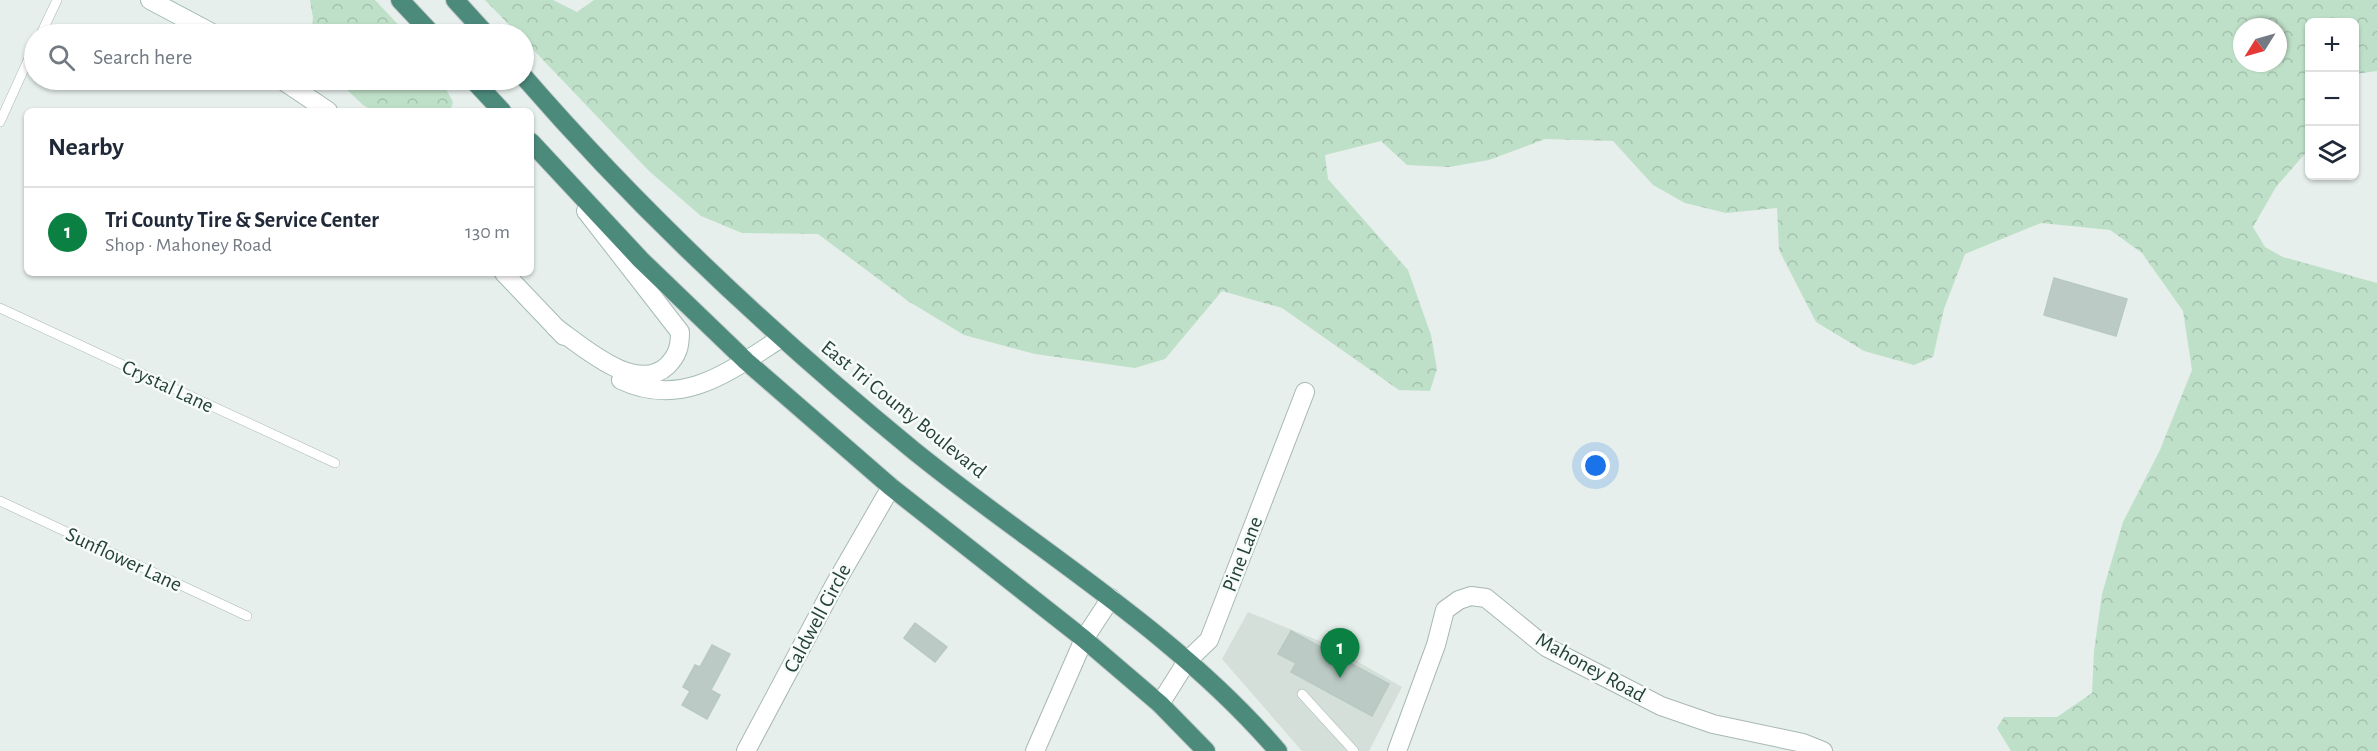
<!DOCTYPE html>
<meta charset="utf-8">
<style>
body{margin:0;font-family:"Alegreya Sans",sans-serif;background:#f6f6f7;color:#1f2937}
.controls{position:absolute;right:18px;top:18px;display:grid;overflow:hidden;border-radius:9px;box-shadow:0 2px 4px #0004}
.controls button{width:54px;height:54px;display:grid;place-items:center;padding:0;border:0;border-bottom:2px solid #e0e1e3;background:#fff;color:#1f2937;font:30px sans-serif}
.compass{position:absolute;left:2233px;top:18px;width:54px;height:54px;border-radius:50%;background:#fff;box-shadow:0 2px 4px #0004;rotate:233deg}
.you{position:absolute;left:1596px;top:466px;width:21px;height:21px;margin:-15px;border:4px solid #fff;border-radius:50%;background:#1a73e8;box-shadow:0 0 0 9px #1a73e833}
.badge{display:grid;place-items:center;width:39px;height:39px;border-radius:50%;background:#0b8043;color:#fff;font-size:20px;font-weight:700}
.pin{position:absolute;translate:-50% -50px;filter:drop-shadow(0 2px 3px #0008)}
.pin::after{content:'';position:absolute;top:32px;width:21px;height:18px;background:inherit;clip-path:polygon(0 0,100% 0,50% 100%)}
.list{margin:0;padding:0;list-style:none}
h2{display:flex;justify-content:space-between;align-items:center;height:78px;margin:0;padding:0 24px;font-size:26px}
h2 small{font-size:20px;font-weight:400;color:#747a83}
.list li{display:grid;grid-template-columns:39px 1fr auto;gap:18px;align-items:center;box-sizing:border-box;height:90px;padding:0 24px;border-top:2px solid #e0e1e3}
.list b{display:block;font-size:22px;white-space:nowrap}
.list p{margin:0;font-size:20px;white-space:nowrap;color:#747a83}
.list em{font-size:20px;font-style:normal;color:#747a83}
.icon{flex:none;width:33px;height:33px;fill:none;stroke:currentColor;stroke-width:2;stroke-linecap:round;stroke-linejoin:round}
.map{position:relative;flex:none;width:2377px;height:751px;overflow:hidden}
.search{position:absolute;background:#fff;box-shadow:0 2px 4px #0004;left:24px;top:24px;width:510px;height:66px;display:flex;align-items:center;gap:15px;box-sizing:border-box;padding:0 21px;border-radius:33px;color:#747a83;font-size:22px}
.panel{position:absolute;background:#fff;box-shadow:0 2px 4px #0004;left:24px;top:108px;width:510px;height:168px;border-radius:9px}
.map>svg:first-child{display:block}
</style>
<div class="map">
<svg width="2377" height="751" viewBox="0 0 2377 751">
<defs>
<pattern id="forest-crowns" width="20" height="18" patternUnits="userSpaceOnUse" patternTransform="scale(1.5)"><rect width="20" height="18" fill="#bfe0c8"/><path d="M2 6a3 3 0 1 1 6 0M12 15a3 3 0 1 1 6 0" fill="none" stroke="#a4c1ad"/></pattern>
</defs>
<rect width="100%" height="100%" fill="#e6efeb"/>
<path fill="#d4dfda" d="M 1248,612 L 1327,644 L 1402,687 L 1369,751 L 1302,751 L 1222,659 Z"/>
<g fill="url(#forest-crowns)" fill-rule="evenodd">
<path d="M 310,0 L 375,0 L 407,34 L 311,34 L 313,18 Z"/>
<path d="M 485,0 L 553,0 L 577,12 L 594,0 L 2377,0 L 2377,71 L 2355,74 L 2354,22 L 2310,22 L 2309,149 L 2276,187 L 2253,227 L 2265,247 L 2283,257 L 2377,283 L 2377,751 L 2011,751 L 1997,728 L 2004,717 L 2057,717 L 2092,693 L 2094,651 L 2102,594 L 2123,522 L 2160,450 L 2192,370 L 2183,311 L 2142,253 L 2110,230 L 2041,223 L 1965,254 L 1944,309 L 1933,357 L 1914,365 L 1864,351 L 1816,322 L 1779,250 L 1777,208 L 1726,213 L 1685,203 L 1653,185 L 1613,141 L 1545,139 L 1489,160 L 1449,167 L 1407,165 L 1381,141 L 1325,155 L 1328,179 L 1408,270 L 1431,335 L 1437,369 L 1430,391 L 1399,390 L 1282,308 L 1222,291 L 1165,359 L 1135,368 L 1035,354 L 964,335 L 908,301 L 818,234 L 742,233 L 701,216 L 649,171 L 524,40 L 524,34 L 518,34 ZM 2242,27 L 2278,27 L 2278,63 L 2242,63 Z"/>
<path d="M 337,80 L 441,80 L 453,102 L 450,111 L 373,111 L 363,105 Z"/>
</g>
<g fill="#bbcac4" stroke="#b8c9c2" stroke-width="1.5">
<path d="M 2054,278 L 2127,299 L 2116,336 L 2044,315 Z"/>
<path d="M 915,623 L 947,647 L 935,662 L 904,638 Z"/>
<path d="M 1291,631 L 1389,684 L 1372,716 L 1291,672 L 1296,663 L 1278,654 Z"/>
<path d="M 712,645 L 730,654 L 711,690 L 720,695 L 707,719 L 682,705 L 690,691 L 683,687 L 695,665 L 700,667 Z"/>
</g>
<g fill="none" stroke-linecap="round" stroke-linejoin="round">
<defs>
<g id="service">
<path d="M 41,34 L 57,0"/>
<path d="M 0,122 L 34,47"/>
<path d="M 0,308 L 335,463"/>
<path d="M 0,501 L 247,616"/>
<path d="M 1302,694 L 1354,751"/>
</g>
<g id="minor">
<path d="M 1160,704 L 1187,661 L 1209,640 L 1305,392"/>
<path d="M 746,751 L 835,584 L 891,487"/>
<path d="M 1035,751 L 1084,639 L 1111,598"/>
<path d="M 1397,751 L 1436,645 L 1445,610 L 1459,600 L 1471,596 L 1486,598 L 1546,647 L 1661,706 L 1713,724 L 1803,743 L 1823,751"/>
</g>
<g id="secondary">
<path d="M 150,0 L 214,34"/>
<path d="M 282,80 L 328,111"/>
<path d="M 504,273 L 564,336"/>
<path d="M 555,327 C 582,346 636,395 667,366 C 678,355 680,346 680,332 L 586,211"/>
<path d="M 621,380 C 683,409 730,371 781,338"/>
</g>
<g id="trunk">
<path d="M 400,0 L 432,34"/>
<path d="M 455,0 L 486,34"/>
<path d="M 524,77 C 642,213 774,336 913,450 C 1035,549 1174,630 1278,751"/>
<path d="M 473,80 L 502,111"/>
<path d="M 531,142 L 641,260 L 746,361 L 891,487 L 1084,639 L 1160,704 L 1206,751"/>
</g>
</defs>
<use href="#service" stroke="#a8b8b2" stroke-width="10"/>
<use href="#minor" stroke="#a8b8b2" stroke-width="20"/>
<use href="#secondary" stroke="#a4bbb3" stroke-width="20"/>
<use href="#trunk" stroke="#c2cac8" stroke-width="20"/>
<use href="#service" stroke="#fff" stroke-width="9"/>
<use href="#minor" stroke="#fff" stroke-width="18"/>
<use href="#secondary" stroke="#fff" stroke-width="18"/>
<use href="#trunk" stroke="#4c8a7c" stroke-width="18"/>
</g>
<g text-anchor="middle" stroke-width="5" stroke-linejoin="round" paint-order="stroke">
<g font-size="21" fill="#24423a" stroke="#f7fbf9">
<text transform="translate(168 386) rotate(25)" y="7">Crystal Lane</text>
<text transform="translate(904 409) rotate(39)" y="7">East Tri County Boulevard</text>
<text transform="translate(1242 554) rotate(-69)" y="7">Pine Lane</text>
<text transform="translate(124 559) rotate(25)" y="7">Sunflower Lane</text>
<text transform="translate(817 618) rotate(-62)" y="7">Caldwell Circle</text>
<text transform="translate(1591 667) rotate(29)" y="7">Mahoney Road</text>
</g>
</g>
</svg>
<div class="controls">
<button>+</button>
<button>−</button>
<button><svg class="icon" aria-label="layers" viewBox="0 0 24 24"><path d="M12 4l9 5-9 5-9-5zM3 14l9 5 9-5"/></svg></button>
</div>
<svg class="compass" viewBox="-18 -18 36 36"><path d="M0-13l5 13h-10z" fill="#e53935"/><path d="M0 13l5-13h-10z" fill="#747a83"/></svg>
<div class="you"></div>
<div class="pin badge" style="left:1340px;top:678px">1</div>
<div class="search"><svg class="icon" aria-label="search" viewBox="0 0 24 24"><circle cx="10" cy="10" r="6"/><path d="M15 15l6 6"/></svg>Search here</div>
<section class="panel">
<h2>Nearby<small></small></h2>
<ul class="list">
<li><span class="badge">1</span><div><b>Tri County Tire &amp; Service Center</b><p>Shop · Mahoney Road</p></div><em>130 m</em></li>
</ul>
</section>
</div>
